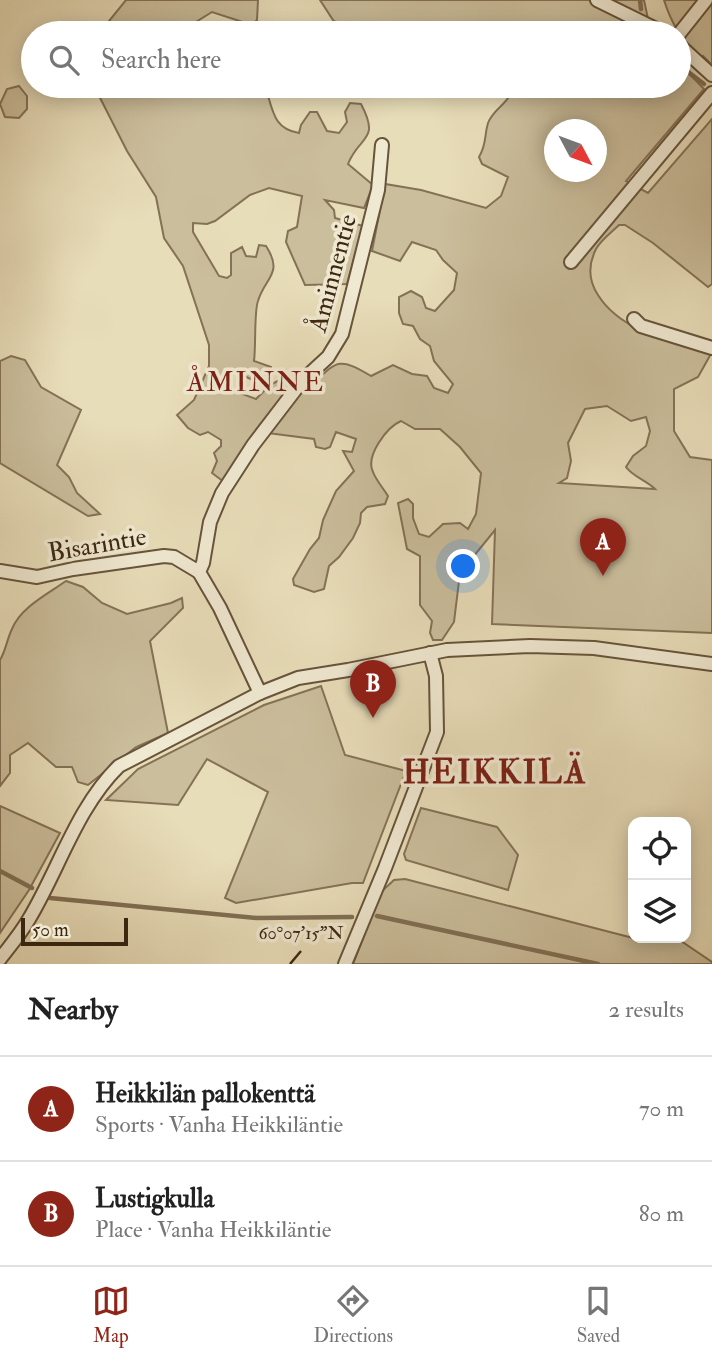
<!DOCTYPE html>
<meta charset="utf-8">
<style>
body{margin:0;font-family:"IM FELL Double Pica",serif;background:#f6f6f6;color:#222}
.controls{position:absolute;right:21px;bottom:21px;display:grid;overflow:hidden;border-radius:14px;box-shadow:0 4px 18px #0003}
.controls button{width:63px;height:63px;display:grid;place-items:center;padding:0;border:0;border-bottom:2px solid #e0e0e0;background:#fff;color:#222;font:35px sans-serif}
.compass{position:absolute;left:544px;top:119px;width:63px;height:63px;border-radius:50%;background:#fff;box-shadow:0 4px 18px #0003;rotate:131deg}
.scale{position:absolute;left:21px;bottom:18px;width:107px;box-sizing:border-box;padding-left:7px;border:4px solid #3c2711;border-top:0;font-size:19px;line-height:24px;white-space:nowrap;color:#3c2711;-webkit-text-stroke:5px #f0e9d2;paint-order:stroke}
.you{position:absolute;left:464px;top:567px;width:24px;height:24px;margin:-18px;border:5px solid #fff;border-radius:50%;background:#1a73e8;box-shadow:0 0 0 10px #1a73e833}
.badge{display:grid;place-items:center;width:46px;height:46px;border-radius:50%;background:#8f2418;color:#fff;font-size:23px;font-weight:700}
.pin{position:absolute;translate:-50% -58px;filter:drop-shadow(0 2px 4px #0008)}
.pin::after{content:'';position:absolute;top:37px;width:24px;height:21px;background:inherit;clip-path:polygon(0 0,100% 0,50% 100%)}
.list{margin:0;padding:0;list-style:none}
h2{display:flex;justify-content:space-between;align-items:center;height:91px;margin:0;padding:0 28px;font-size:30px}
h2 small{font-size:23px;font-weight:400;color:#767676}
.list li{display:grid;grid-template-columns:46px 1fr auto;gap:21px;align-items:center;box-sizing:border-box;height:105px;padding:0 28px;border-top:2px solid #e0e0e0}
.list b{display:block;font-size:26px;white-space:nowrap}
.list p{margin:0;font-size:23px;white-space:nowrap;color:#767676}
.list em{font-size:23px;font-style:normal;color:#767676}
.icon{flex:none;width:38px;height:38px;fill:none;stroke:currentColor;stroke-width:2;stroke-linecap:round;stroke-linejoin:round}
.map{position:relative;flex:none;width:712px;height:964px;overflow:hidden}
.search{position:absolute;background:#fff;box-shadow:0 4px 18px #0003;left:21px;right:21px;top:21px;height:77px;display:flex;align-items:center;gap:18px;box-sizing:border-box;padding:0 24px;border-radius:38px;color:#767676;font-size:26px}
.sheet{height:301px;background:#fff}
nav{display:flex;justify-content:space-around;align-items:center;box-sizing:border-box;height:98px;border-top:2px solid #e0e0e0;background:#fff;font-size:19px;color:#767676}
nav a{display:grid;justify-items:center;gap:4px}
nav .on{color:#8f2418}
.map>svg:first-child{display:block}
</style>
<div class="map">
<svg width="712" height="964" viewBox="0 0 712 964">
<rect width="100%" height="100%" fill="#e8ddb9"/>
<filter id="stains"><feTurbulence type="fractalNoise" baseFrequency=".00286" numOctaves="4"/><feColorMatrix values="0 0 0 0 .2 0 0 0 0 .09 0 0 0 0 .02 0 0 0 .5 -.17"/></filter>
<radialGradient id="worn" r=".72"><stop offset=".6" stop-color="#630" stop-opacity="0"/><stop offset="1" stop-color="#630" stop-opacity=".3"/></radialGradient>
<g fill="#cbbe9c" stroke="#847256" stroke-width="2" fill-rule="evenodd">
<path d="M 126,0 L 258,0 L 257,20 L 252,25 L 212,12 L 178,33 L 103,33 L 105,26 Z"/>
<path d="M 320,0 L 644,0 L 651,33 L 349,33 L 333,20 Z"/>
<path d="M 664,0 L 712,0 L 712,65 L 703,56 L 699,58 C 682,41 671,23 664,0 Z"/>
<path d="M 679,63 L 704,89 L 626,181 L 648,193 L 712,119 L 712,284 L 708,287 L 653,243 L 625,225 L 619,225 C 612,232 601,240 596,249 C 588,265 588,280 598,295 C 622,333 671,340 712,352 L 698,377 L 674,389 L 674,431 L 690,457 L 712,460 L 712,633 L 492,624 L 495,530 L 460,573 L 454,622 L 442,640 L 433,640 L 430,633 L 432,621 L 420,605 L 420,556 L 407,549 L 398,503 L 408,499 L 413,504 L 413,518 L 419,534 L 429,537 L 443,524 L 460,523 L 468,529 L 476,514 L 481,473 L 460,447 L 440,429 L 415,429 L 401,421 C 387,427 365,456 373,472 C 376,480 383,488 388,496 L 385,504 L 367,507 L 361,513 L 360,523 L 353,538 L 339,557 L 329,566 L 324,589 L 314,592 L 294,585 L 293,579 L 310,549 L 319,538 L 323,520 L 336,491 L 354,471 L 343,451 L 352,452 L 356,439 L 336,432 L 330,447 L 325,449 L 316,447 L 314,439 L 268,433 L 224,482 L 212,473 L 217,461 L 214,453 L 221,446 L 221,440 L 208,432 L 200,435 L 188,428 L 177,415 L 194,400 L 209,366 L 209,345 L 183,266 L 164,238 L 156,197 L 127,151 L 94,86 L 256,86 L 267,92 C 273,113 275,129 299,133 L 301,125 L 310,112 L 317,112 L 327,131 L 339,133 L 347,122 L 345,112 L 350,103 L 361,104 C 381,142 359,135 348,164 L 373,185 L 364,208 L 325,200 L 334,210 L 335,218 L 363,226 L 347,284 L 305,285 L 286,242 L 288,231 L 297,227 L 302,196 L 269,188 L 250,195 L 215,221 L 207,224 L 193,223 L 193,232 L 219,276 L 227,278 L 231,275 L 231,253 L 242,247 L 246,256 L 256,257 L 259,245 L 266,246 C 284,274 265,277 258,301 C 254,311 256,347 254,361 L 271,367 L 271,375 L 261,384 L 236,372 L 226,379 L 223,387 L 256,399 L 270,385 L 285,377 L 310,387 C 337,361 337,356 371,376 L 393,365 L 412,374 L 427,376 L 434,388 L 448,393 L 453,384 L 434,361 L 430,346 L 420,339 L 413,326 L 403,324 L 399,313 L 399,297 L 411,291 L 422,297 L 426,308 L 435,311 L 454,290 L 457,273 L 443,260 L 436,250 L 412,242 L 400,261 L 372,251 L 385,184 L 421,190 L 486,208 L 501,196 L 508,177 L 482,164 L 479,157 C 487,144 484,136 488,123 C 493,110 504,106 510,95 L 507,86 L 679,86 ZM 554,130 L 596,130 L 596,172 L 554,172 ZM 607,406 L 631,421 L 646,417 L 650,431 L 646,446 L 633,456 L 626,467 C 632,476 647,481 655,489 L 559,483 L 567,478 L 571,461 L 568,443 L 585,409 Z"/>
<path d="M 19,86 L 27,96 L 27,109 L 19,118 L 5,117 L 0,104 L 7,89 Z"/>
<path d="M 11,356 L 25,360 L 41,387 L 81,410 L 57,465 L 69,477 L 77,493 L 100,514 L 88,516 L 0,463 L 0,361 Z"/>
<path d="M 66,581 L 83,587 L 102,603 L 127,614 L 171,603 L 182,598 L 183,608 L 150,641 L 168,733 L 136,747 L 88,785 L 78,782 L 72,767 L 56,767 L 28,743 L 10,755 L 10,773 L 0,786 L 0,660 C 6,650 7,639 12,629 C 21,607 48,594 66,581 Z"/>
<path d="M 321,686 L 345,755 L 406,771 L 363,883 L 352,883 L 236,903 L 225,898 L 268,792 L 207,759 L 178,805 L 106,800 L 138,769 L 264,705 Z"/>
<path d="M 0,806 L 60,833 L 29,890 L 0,933 Z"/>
<path d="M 421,808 L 497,827 L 518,855 L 508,890 L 406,860 L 404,854 Z"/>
<path d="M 405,879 L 633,938 L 653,942 L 681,941 L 712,962 L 712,964 L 353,964 L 381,892 L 394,880 Z"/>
</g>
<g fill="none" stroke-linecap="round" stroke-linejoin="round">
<g stroke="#806f54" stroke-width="4.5">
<path d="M 640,0 L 641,9"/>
<path d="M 679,65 L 704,84"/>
<path d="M 0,871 L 32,888"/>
<path d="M 50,898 L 257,918 L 352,917"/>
<path d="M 377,916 L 598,964"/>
</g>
<defs>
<g id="minor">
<path d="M 597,0 L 664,33"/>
<path d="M 679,34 L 706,0"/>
<path d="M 679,45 L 712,75"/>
<path d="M 571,262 L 712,93"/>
<path d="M 634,319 L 641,326 L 712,348"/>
<path d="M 0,571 L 37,577 L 73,569 L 164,556 L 174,557 L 199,572"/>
<path d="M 260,693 L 220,608 L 199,572 L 203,563 L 210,522 L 222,493 L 253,445 L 302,381 L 328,357 L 342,334 L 378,190 L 382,145"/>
<path d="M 0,959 C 10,946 21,933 29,919 C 59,869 77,807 119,766 L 260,693 L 298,678 L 348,670 L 447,650 L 530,646 L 594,648 L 712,664"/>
<path d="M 345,964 L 385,868 L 437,732 L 436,676 L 430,653"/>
</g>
</defs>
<use href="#minor" stroke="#67543b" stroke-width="16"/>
<use href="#minor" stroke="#f0e9d2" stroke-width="12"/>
</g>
<path fill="none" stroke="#3c2711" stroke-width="2.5" d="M 290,964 L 301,951"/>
<g text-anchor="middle" stroke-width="7" stroke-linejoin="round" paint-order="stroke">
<g font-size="26" fill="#3c2711" stroke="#f0e9d2">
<text transform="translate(332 273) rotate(-75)" y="9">Åminnentie</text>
<text transform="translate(97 544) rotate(-10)" y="9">Bisarintie</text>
</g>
<g font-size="28" letter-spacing="2" fill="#7a1f14" stroke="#f0e9d2">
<text x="256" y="391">ÅMINNE</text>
</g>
<g font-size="33" font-weight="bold" letter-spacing="2" fill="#7a1f14" stroke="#f0e9d2">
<text x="495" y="783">HEIKKILÄ</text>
</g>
</g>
<g font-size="18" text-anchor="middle" fill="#3c2711" stroke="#f0e9d2" stroke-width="7" stroke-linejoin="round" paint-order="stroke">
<text x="301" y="939">60°07'15"N</text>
</g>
<rect width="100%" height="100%" filter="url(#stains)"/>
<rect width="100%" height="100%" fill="url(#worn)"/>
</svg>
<div class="controls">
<button><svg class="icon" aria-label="locate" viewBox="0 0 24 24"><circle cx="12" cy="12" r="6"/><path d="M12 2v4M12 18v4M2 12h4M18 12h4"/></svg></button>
<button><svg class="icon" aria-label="layers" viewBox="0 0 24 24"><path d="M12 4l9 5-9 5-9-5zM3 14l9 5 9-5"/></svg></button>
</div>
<svg class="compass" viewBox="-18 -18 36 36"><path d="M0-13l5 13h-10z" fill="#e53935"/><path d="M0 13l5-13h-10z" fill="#767676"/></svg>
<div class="scale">50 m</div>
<div class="you"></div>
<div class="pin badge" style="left:603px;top:576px">A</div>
<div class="pin badge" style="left:373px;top:718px">B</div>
<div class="search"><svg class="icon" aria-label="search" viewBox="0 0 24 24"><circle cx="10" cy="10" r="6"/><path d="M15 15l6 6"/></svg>Search here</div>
</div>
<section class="sheet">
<h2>Nearby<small>2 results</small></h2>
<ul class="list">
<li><span class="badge">A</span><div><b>Heikkilän pallokenttä</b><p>Sports · Vanha Heikkiläntie</p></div><em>70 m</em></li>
<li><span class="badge">B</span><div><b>Lustigkulla</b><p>Place · Vanha Heikkiläntie</p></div><em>80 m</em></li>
</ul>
</section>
<nav>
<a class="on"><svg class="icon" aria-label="map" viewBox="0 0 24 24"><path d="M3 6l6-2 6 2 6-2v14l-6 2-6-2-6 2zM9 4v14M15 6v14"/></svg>Map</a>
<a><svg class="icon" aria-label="directions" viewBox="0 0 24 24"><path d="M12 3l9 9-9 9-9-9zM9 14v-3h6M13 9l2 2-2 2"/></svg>Directions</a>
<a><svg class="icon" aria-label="saved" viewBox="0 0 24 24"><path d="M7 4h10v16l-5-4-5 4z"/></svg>Saved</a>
</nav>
